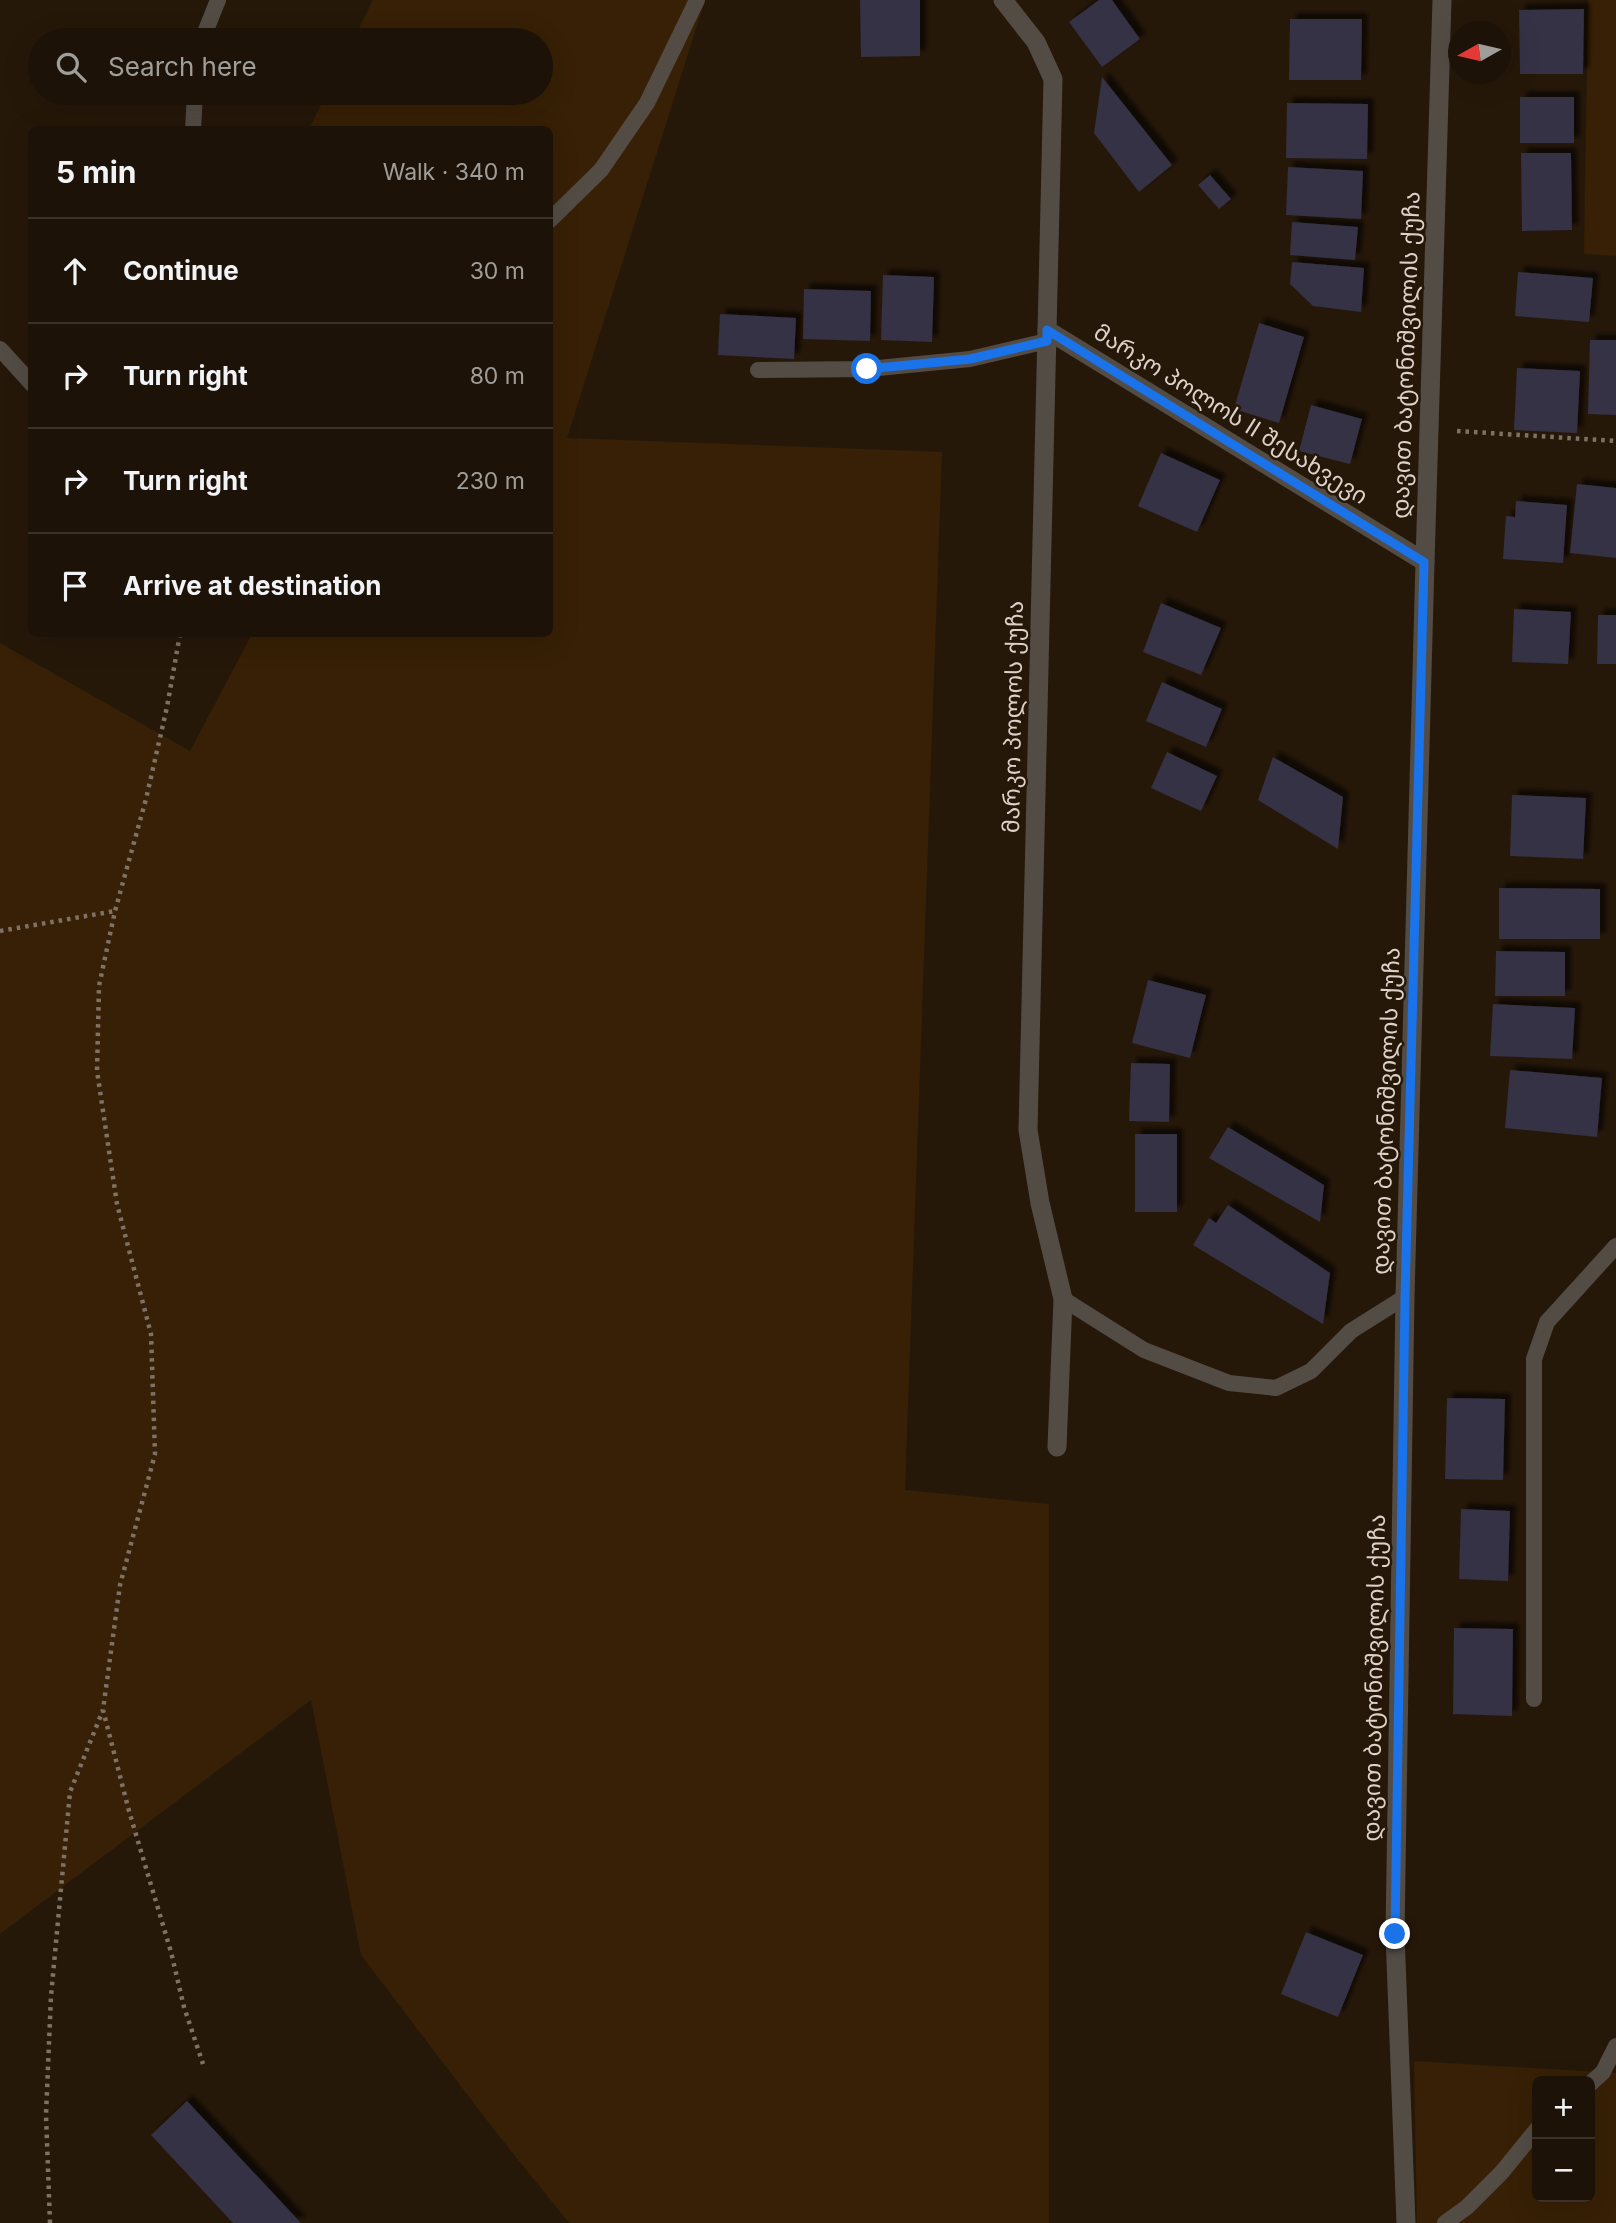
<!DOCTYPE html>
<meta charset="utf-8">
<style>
body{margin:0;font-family:Inter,"Noto Sans Georgian",sans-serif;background:#251b11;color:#f1f3f6}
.controls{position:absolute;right:21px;bottom:21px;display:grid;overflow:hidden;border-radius:10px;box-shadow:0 7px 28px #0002}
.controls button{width:63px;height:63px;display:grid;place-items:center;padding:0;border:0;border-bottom:2px solid #3a3228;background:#1c1207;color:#f1f3f6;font:35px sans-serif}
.compass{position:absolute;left:1448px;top:21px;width:63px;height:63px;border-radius:50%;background:#1c1207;box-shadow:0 7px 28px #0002;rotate:262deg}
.stop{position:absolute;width:21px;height:21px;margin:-16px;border:5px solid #1a73e8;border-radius:50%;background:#fff}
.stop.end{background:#1a73e8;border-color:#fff;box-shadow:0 2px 7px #0008}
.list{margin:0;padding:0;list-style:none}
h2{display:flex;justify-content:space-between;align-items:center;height:91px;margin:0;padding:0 28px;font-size:30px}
h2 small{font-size:23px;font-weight:400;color:#a09e9b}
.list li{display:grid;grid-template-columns:46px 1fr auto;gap:21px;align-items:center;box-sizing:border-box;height:105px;padding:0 28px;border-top:2px solid #3a3228}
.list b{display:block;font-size:26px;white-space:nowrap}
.list em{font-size:23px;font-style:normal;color:#a09e9b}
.icon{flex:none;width:38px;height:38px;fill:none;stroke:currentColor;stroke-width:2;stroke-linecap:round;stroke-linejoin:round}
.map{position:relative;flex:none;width:1616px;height:2223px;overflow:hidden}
.search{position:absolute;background:#1c1207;box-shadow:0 7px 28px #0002;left:28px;top:28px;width:525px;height:77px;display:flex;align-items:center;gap:18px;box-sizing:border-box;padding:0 24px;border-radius:38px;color:#a09e9b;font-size:26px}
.panel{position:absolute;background:#1c1207;box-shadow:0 7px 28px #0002;left:28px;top:126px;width:525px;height:511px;border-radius:10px}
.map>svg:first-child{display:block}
</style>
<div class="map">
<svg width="1616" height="2223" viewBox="0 0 1616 2223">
<defs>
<filter id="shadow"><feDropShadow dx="6" dy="-6" stdDeviation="2" flood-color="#0009"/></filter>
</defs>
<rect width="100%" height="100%" fill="#261809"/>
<g fill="#372005" fill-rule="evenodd">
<path d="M 373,0 L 705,0 L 567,438 L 942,452 L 905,1490 L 1049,1504 L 1049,2223 L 569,2223 L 495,2131 L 361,1955 L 311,1700 L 0,1934 L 0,643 L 190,751 L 252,634 L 550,634 L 550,130 L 309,129 L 327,93 L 541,93 L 541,40 L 353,40 Z"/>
<path d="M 1588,0 L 1616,0 L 1616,256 L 1584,254 Z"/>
<path d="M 1414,2061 L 1616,2073 L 1616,2223 L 1417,2223 ZM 1537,2081 L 1590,2081 L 1590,2197 L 1537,2197 Z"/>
</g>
<g fill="#353144" filter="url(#shadow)">
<path d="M 860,0 L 920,0 L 920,56 L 861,57 Z"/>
<path d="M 1099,0 L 1112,0 L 1140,39 L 1102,67 L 1069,22 Z"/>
<path d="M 1584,9 L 1583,74 L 1520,74 L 1519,10 Z"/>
<path d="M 1290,19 L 1362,19 L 1361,80 L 1289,80 Z"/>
<path d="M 1102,77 L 1172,165 L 1139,192 L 1094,133 Z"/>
<rect x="1520" y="97" width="54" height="46"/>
<path d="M 1287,103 L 1368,104 L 1367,159 L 1286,158 Z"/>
<path d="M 1521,153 L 1571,153 L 1572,230 L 1522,231 Z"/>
<path d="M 1288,167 L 1363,171 L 1361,219 L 1286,215 Z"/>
<path d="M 1210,175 L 1231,199 L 1219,209 L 1198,185 Z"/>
<path d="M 1292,222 L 1358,227 L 1355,260 L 1290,255 Z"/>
<path d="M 1292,262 L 1364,268 L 1361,312 L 1313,306 L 1290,284 Z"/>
<path d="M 1518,272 L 1593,278 L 1589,322 L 1515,316 Z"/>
<path d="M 883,275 L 934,277 L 932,342 L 881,340 Z"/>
<path d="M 804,289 L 871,291 L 870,341 L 803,339 Z"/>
<path d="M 720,314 L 796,318 L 794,359 L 718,355 Z"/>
<path d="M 1259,323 L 1304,337 L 1279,423 L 1234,409 Z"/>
<path d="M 1590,340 L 1616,340 L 1616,415 L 1588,414 Z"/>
<path d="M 1517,368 L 1580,371 L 1577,433 L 1514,430 Z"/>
<path d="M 1311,405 L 1362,419 L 1350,464 L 1299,451 Z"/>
<path d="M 1161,453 L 1220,480 L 1197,532 L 1138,506 Z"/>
<path d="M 1577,484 L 1616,488 L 1616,558 L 1570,553 Z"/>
<path d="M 1516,501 L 1567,505 L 1563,563 L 1503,559 L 1506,516 L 1515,517 Z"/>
<path d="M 1161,603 L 1221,628 L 1201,675 L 1143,652 Z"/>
<path d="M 1514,609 L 1571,612 L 1568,664 L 1512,662 Z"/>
<path d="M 1598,615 L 1616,615 L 1616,664 L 1597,664 Z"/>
<path d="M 1162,682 L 1222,709 L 1206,747 L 1146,721 Z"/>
<path d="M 1167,752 L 1217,776 L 1201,811 L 1151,788 Z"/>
<path d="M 1273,757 L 1343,797 L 1338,849 L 1258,800 Z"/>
<path d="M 1512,795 L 1586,798 L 1583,859 L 1510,856 Z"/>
<path d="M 1499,888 L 1600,889 L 1600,939 L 1499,939 Z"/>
<path d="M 1496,951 L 1565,952 L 1565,996 L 1495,996 Z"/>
<path d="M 1148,980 L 1206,995 L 1190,1058 L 1132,1043 Z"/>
<path d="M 1493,1004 L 1575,1008 L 1572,1059 L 1490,1056 Z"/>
<path d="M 1131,1063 L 1170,1064 L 1169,1122 L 1129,1121 Z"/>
<path d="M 1510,1070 L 1602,1078 L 1597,1137 L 1505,1128 Z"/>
<path d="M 1228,1127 L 1324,1185 L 1320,1222 L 1209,1158 Z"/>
<rect x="1135" y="1134" width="42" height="78"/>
<path d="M 1228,1205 L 1330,1273 L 1323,1324 L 1193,1245 L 1209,1218 L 1216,1223 Z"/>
<path d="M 1447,1398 L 1505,1399 L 1503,1480 L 1445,1479 Z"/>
<path d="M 1461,1509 L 1510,1511 L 1508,1581 L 1459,1579 Z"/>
<path d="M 1454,1628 L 1513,1629 L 1512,1716 L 1453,1714 Z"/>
<path d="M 1306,1932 L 1363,1955 L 1338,2017 L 1281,1994 Z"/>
<path d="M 187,2101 L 301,2223 L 233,2223 L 151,2135 Z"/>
</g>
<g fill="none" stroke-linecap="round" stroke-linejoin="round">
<g stroke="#7e7266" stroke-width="4.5" stroke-dasharray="3.5 5" stroke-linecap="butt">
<path d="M 1457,431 L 1616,441"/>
<path d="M 180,634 L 167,707 L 146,799 L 115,911 L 99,986 L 97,1071 L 117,1204 L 151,1334 L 155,1454 L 120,1585 L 103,1710 L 129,1811 L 171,1952 L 184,2007 L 203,2064"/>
<path d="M 0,931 L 115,911"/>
<path d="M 50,2223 L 46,2115 L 51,1996 L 70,1792 L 103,1710"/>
</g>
<g stroke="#534c45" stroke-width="16">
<path d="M 202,40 L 218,0"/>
<path d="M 193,130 L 195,93"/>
<path d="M 550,220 L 601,170 L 647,103 L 697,0"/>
<path d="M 0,349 L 32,384"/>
<path d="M 758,370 L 868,369 L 970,359 L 1047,341"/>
<path d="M 1063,1299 L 1144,1350 L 1229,1383 L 1276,1388 L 1311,1371 L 1351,1331 L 1405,1297"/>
<path d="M 1534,1699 L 1534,1359 L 1547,1322 L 1616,1246"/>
<path d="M 1590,2084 L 1603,2072 L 1616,2046"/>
<path d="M 1445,2223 L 1467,2207 L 1502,2172 L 1537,2129"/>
</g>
<g stroke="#534c45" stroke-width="19">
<path d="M 1003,0 L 1036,42 L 1053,79 L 1028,1130 L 1040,1203 L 1063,1299 L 1057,1447"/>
<path d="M 1047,330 L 1425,562"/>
<path d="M 1406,2223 L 1395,1934 L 1405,1297 L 1425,562 L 1442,0"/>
</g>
</g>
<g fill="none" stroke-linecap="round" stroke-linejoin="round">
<path stroke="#1a73e8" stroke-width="9" d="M 867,369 L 970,359 L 1047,341 L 1047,330 L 1424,562 L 1405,1297 L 1395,1934"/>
</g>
<g text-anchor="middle" stroke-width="5" stroke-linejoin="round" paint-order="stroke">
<g font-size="23" fill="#dcd2c9" stroke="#261809">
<text transform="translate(1406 355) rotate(-88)" y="8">დავით ბატონიშვილის ქუჩა</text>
<text transform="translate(1231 414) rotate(32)" y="8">მარკო პოლოს II შესახვევი</text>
<text transform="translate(1013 717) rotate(-89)" y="8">მარკო პოლოს ქუჩა</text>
<text transform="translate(1386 1111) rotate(-88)" y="8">დავით ბატონიშვილის ქუჩა</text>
<text transform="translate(1374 1678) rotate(-89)" y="8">დავით ბატონიშვილის ქუჩა</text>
</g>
</g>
</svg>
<div class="controls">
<button>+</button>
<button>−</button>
</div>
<svg class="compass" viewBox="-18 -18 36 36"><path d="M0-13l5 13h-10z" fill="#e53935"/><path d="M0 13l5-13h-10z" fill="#a09e9b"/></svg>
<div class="stop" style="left:867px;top:369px"></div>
<div class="stop end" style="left:1395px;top:1934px"></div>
<div class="search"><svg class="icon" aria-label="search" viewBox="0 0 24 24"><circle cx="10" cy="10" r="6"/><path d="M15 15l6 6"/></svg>Search here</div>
<section class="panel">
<h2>5 min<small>Walk · 340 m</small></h2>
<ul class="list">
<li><svg class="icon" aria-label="ahead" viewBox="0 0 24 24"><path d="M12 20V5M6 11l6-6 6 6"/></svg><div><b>Continue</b></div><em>30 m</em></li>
<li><svg class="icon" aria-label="right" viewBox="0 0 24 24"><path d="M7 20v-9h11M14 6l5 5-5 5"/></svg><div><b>Turn right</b></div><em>80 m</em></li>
<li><svg class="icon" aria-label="right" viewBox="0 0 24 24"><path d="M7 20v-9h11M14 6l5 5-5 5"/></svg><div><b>Turn right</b></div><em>230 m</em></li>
<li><svg class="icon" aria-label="arrive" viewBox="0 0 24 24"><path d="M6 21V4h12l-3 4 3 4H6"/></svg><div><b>Arrive at destination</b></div></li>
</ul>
</section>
</div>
